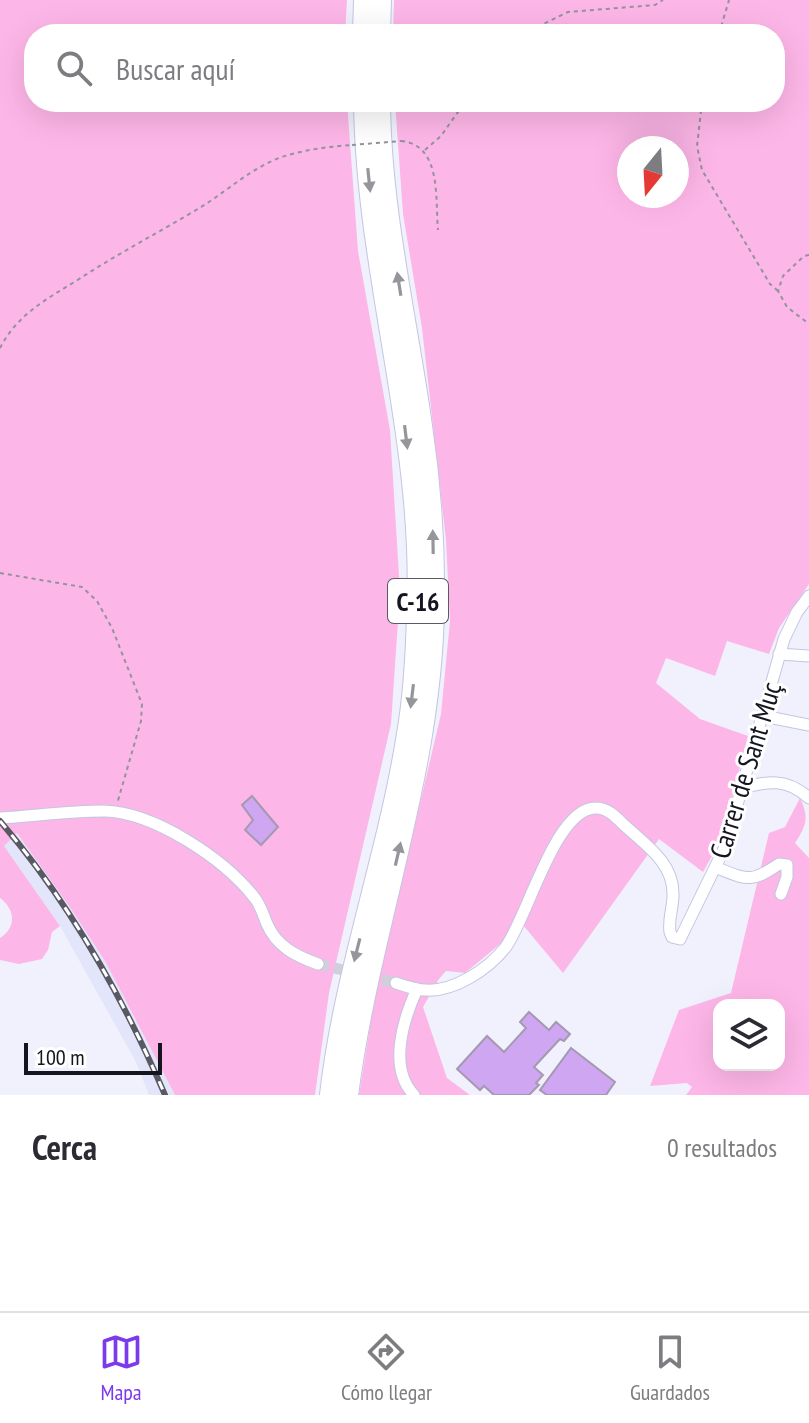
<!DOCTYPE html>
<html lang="es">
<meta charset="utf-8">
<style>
body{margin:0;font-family:"PT Sans Narrow",sans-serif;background:#f7f7f7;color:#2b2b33}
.controls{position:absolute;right:24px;bottom:24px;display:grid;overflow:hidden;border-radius:16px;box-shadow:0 8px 32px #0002}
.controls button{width:72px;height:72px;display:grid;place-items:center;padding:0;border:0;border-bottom:2px solid #e1e1e2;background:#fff;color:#2b2b33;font:40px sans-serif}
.compass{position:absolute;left:617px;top:136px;width:72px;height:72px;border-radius:50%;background:#fff;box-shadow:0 8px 32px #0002;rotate:198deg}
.scale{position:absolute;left:24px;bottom:20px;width:138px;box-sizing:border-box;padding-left:8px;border:4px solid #14151e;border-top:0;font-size:22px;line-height:28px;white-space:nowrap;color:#14151e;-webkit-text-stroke:6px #fff;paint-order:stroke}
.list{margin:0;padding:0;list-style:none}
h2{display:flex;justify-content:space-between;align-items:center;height:104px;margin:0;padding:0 32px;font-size:34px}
h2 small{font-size:26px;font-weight:400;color:#7c7c81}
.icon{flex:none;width:44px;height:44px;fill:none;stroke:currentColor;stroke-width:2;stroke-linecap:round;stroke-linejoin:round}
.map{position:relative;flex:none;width:809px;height:1095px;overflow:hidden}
.search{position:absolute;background:#fff;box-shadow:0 8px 32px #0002;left:24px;right:24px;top:24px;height:88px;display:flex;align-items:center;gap:20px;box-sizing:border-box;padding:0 28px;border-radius:32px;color:#7c7c81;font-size:30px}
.sheet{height:216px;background:#fff}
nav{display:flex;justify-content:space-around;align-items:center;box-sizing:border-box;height:112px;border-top:2px solid #e1e1e2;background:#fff;font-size:22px;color:#7c7c81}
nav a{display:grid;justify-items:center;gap:4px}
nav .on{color:#7c3aed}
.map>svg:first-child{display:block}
</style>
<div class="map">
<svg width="809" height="1095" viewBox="0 0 809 1095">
<rect width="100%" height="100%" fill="#f0f1fc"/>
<!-- built -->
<polygon fill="#e3e6fa" points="17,833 71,909 105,961 175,1095 149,1095 136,1062 60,926 3,845"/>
<!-- green -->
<g fill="#fdb6e8" fill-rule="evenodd">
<path d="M 0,0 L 347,0 L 345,34 L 34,34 L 34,102 L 347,102 L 358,251 L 390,430 L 400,592 L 391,724 L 329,993 L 315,1095 L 175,1095 L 105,961 L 71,909 L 17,833 L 4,846 L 60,926 L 52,932 L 48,950 L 42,959 L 19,964 L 0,960 L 0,938 C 17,927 15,909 0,898 Z"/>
<path d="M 394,0 L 809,0 L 809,584 L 779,628 L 769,654 L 727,641 L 715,676 L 666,658 L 656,683 L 700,719 L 748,736 L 721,840 L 703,872 L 659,839 L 563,973 L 523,925 L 465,973 L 446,971 L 439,979 L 423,1007 L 447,1078 L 470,1095 L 359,1095 L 375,995 L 441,714 L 450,621 L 446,540 L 422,328 L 403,214 L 395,102 L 775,102 L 775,34 L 393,34 ZM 629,148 L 677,148 L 677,196 L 629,196 Z"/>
<path d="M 800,798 C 809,817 807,825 795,843 L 809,858 L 809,1095 L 686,1095 L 692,1087 L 687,1083 L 650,1086 L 679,1010 L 731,993 L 769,833 L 785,827 ZM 719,1005 L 779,1005 L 779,1065 L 719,1065 Z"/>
</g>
<!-- building -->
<g fill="#cea6f2" stroke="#a499b0" stroke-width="2">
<polygon points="252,796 278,827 261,845 245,830 253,820 242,805"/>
<polygon points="529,1012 549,1030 556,1022 570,1034 564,1041 560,1039 534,1067 543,1075 536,1083 539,1085 529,1095 494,1095 484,1086 480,1090 457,1069 487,1036 504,1052 526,1028 520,1022"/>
<polygon points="571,1048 615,1082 606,1095 547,1095 540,1090"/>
</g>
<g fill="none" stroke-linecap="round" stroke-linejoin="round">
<!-- street-tunnel -->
<polyline stroke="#cfd0db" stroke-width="11" stroke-dasharray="11 5.5" stroke-linecap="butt" points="318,964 396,983"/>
<defs>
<g id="street">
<polyline points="779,654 809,656"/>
<polyline points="763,716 809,725"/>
<path d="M 741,788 C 768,781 787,778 809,798"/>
<path d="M 0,818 C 34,816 69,811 104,811 C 154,812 224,859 254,897 C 261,905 263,915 267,924 C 277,947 296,956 318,964"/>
<path d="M 717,868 C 748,880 751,883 779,864 L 787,865 L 787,877 L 781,894"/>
<path d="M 396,983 C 405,986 415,990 426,990 C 454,992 488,969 505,948 C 527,920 555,807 596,808 C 607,808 615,816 622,823 C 644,844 674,862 673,895 C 673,908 668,919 670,932 L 672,937 L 680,939 L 725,847 L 784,639 L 797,612 L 809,596"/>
<path d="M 414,1095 C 388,1068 403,1020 417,989"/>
</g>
<g id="highway">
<polyline points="363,34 364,0"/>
<polyline points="380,34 381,0"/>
<path d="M 330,1095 C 344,972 388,855 407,734 C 414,694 416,653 417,613 C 425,441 366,274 364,102"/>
<path d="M 348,1095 C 369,931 432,774 434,607 C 435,546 431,486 422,426 C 407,319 381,211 380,102"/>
</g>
</defs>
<!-- street casing -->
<use href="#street" stroke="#c2c6e0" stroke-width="13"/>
<!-- highway casing -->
<use href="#highway" stroke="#c2c6e0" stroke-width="22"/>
<!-- path -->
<g stroke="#92939d" stroke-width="2" stroke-dasharray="4 4" stroke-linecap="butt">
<polyline points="523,34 568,12 655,5 663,0"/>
<polyline points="719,34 729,0"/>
<polyline points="702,102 697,146 702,170 770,284 778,291"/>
<path d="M 401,141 C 442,145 435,198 438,230"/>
<polyline points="425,150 441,136 465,102"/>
<polyline points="809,255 804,256 783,276 778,291 787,307 809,324"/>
<path d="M 0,348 C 17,315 45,300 76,281 C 114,256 152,236 191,213 C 222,196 246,171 279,158 C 302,150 326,147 351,145"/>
<polyline points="0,573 82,587 97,601 112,628 142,704 141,721 117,804"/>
</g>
<!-- street -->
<use href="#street" stroke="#fff" stroke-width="11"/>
<!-- highway -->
<use href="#highway" stroke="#fff" stroke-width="20"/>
<defs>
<path id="rail" d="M 0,821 C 69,902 123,997 165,1095"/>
</defs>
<!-- rail casing -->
<use href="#rail" stroke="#585963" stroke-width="6"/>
<!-- rail -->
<use href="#rail" stroke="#fff" stroke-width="3" stroke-dasharray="9" stroke-linecap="butt"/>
<!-- path-bridge -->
<polyline stroke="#92939d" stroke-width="2" stroke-dasharray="4 4" stroke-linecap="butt" points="352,145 401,141"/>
</g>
<!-- one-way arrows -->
<defs><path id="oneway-solid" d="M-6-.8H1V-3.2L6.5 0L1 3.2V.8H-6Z" transform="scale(2)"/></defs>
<g fill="#95969a">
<use href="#oneway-solid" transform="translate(369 180) rotate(84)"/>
<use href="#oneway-solid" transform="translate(399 284) rotate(-99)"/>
<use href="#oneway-solid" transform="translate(406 437) rotate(83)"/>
<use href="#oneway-solid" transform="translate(433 542) rotate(-91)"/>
<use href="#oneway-solid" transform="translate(412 696) rotate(97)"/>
<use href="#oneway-solid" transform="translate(398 854) rotate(-77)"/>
<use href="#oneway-solid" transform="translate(357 950) rotate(104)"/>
</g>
<g text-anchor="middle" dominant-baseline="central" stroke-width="6" stroke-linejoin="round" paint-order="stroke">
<!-- shield labels -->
<rect fill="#fff" stroke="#5a5b62" stroke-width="2" x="388" y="579" width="60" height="44" rx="6"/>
<g font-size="26" font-weight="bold" fill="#14151e">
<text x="418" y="601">C-16</text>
</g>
<!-- street labels -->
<g font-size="28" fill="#14151e" stroke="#fff">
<text transform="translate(745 770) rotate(-73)">Carrer de Sant Muç</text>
</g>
</g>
</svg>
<div class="controls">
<button><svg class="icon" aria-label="layers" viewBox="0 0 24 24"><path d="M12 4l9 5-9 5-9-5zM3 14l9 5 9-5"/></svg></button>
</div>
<svg class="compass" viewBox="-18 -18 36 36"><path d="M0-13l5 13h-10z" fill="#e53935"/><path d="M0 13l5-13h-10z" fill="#7c7c81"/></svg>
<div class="scale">100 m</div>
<div class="search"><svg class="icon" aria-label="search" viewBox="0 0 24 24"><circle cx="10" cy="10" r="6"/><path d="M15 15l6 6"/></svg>Buscar aquí</div>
</div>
<section class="sheet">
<h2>Cerca<small>0 resultados</small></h2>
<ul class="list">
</ul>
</section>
<nav>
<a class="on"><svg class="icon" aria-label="map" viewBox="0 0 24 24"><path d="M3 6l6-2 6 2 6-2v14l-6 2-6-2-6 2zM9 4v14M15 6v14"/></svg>Mapa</a>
<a><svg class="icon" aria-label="directions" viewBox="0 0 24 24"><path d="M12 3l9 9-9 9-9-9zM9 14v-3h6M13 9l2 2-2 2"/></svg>Cómo llegar</a>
<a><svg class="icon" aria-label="saved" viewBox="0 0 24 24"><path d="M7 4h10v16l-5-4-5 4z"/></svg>Guardados</a>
</nav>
